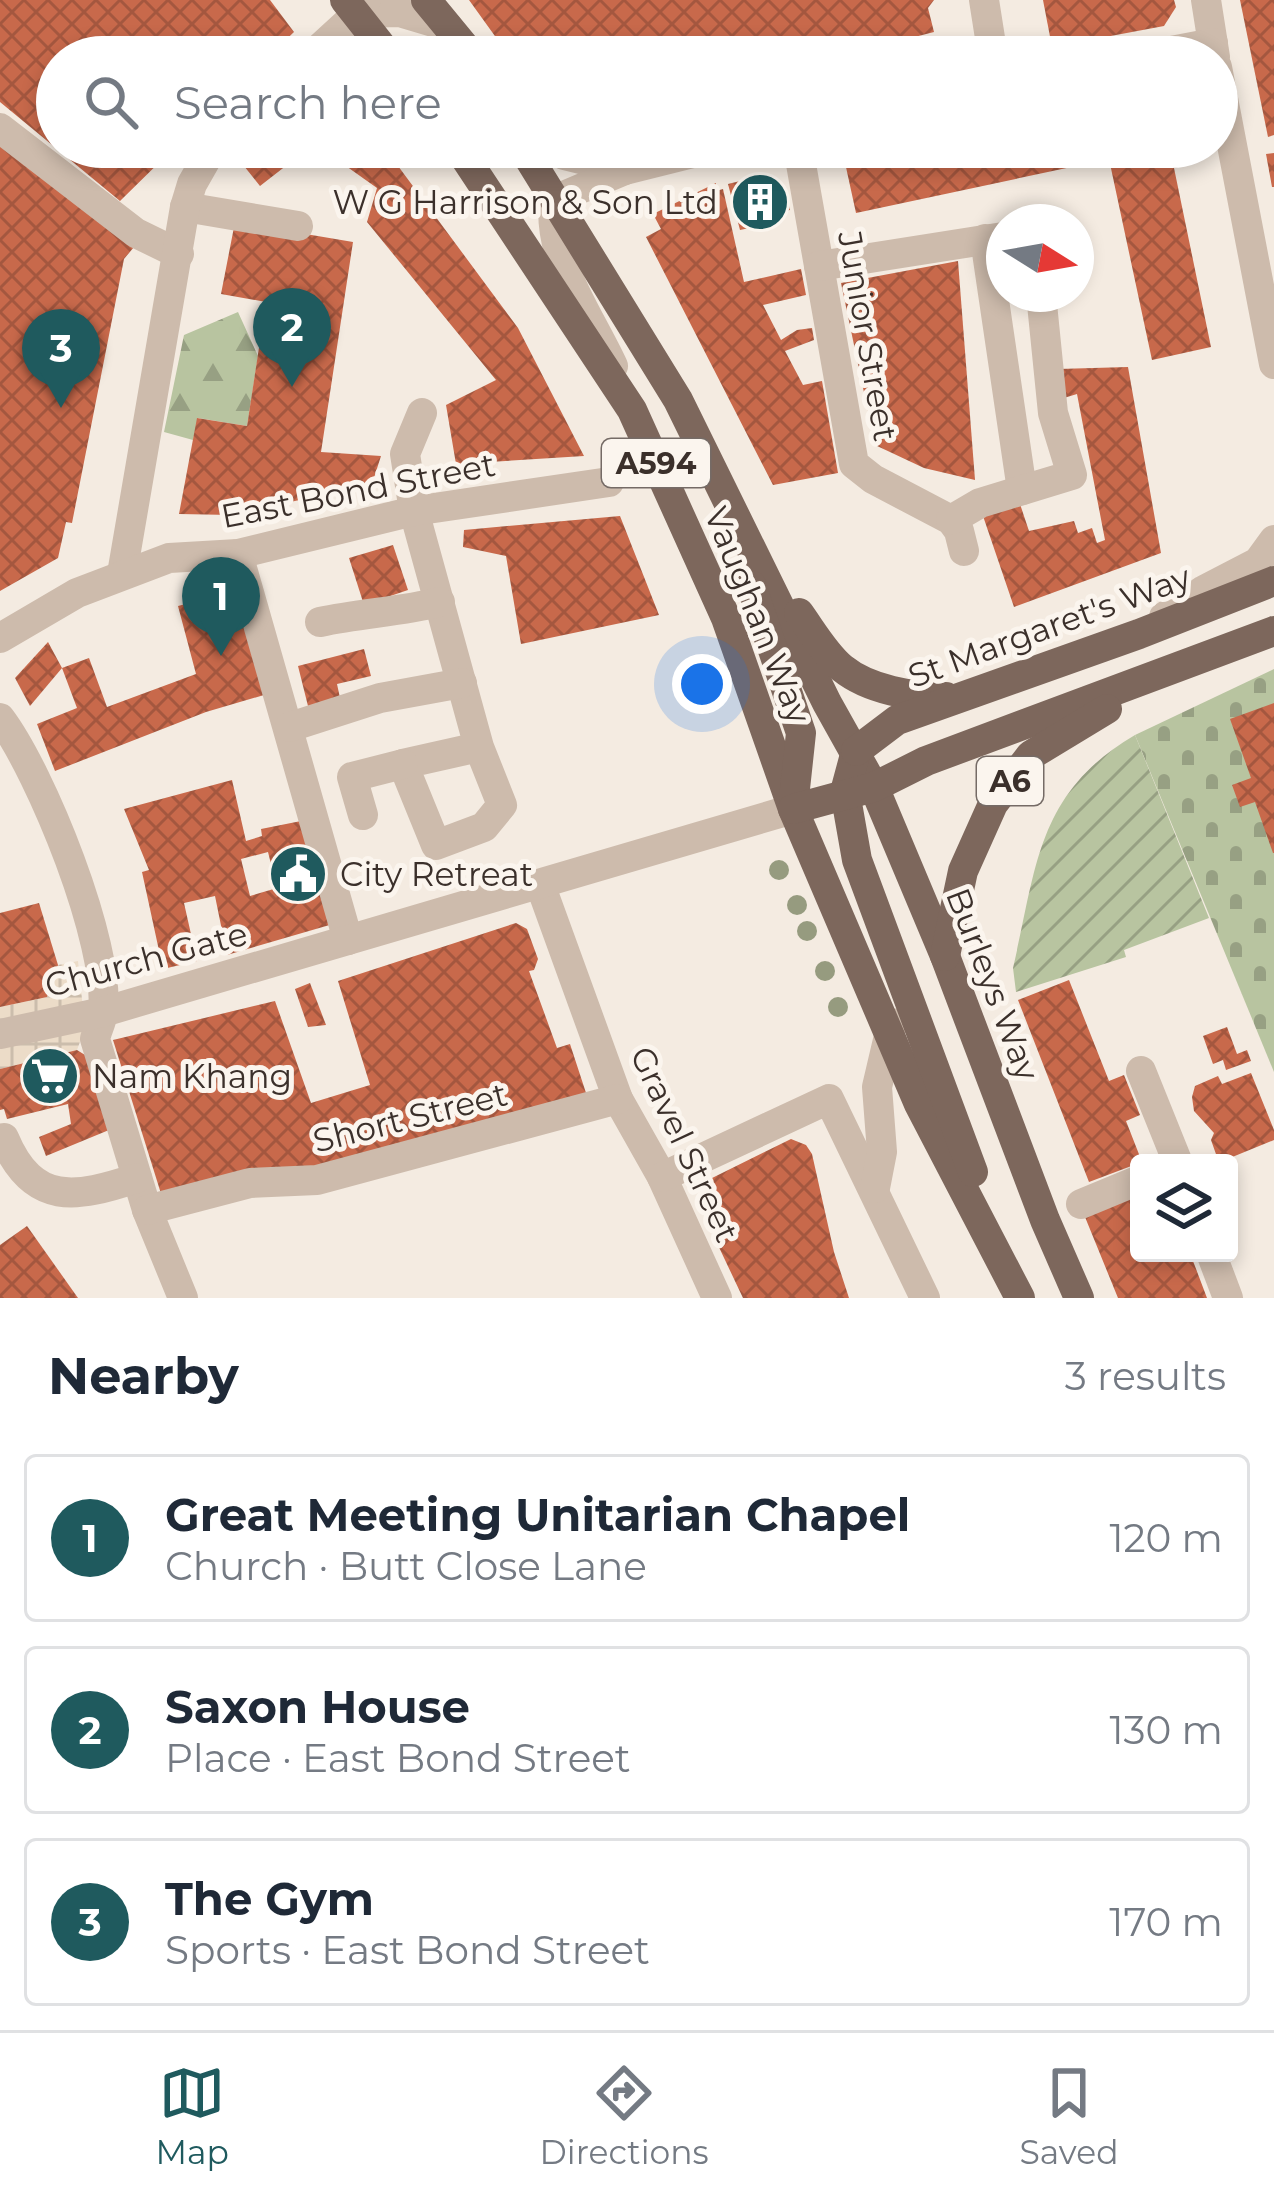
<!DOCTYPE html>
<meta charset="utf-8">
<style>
body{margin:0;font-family:Montserrat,sans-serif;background:#f6f6f7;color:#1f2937}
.controls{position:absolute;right:36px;bottom:36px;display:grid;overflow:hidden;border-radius:12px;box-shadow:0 6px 18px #0003}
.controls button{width:108px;height:108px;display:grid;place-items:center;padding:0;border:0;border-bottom:3px solid #e0e1e3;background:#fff;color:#1f2937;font:60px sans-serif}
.compass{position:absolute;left:986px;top:204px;width:108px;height:108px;border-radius:50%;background:#fff;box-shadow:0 6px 18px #0003;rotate:101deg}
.you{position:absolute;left:702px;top:684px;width:42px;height:42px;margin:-30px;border:9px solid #fff;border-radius:50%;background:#1a73e8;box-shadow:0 0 0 18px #1a73e833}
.badge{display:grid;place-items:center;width:78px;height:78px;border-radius:50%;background:#1f5a5e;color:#fff;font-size:39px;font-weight:700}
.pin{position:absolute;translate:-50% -99px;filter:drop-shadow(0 3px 6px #0008)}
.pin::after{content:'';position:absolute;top:63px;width:42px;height:36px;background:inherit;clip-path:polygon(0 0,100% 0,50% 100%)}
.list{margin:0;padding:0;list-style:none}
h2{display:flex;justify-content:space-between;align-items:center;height:156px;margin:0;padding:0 48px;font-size:51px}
h2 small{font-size:39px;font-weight:400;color:#747a83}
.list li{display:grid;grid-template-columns:78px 1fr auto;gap:36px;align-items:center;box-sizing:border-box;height:168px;margin:0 24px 24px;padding:0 24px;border:3px solid #e0e1e3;border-radius:12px}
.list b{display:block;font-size:45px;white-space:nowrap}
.list p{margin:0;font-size:39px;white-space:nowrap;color:#747a83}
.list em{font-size:39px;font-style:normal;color:#747a83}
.icon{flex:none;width:66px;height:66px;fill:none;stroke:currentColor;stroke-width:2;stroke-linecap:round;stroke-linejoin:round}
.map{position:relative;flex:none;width:1274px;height:1298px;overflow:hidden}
.search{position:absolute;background:#fff;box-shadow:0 6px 18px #0003;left:36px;right:36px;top:36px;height:132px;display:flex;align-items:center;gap:30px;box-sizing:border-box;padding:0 42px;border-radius:66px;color:#747a83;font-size:45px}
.sheet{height:732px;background:#fff}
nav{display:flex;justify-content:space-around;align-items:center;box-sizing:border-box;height:168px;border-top:3px solid #e0e1e3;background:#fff;font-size:33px;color:#747a83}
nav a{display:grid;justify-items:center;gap:6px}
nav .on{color:#1f5a5e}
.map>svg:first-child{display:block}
</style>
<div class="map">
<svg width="1274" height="1298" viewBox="0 0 1274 1298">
<defs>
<pattern id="forest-firs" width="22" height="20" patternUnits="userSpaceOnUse" patternTransform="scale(3)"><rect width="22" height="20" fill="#b8c4a0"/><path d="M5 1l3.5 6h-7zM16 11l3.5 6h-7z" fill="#97a083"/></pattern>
<pattern id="cemetery-stones" width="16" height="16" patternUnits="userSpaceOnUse" patternTransform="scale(3)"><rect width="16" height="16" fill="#b8c4a0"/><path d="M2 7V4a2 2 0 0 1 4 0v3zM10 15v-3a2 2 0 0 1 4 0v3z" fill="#97a083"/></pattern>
<pattern id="garden-furrows" width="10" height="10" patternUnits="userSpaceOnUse" patternTransform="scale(3)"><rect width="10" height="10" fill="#b8c4a0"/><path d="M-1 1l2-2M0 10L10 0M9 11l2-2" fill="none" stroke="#97a083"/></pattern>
<pattern id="plaza-grid" width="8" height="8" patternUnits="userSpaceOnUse" patternTransform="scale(3)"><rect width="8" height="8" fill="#ecdcc8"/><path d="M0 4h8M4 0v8" fill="none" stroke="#cbbdac"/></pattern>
<pattern id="building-cross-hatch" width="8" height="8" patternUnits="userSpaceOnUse" patternTransform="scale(3)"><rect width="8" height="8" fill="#c8694b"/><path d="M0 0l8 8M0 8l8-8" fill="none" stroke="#a4573f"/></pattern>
</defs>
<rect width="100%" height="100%" fill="#f4ebe1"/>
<!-- forest -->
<polygon fill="url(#forest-firs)" points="238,312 258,356 247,426 198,418 193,440 164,432 184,335"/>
<!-- cemetery -->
<polygon fill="url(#cemetery-stones)" points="1274,669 1274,1072 1135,735"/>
<!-- garden -->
<path fill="url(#garden-furrows)" d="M 1135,735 L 1209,918 L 1124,950 L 1126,957 L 1016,992 L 1013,968 C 1037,867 1036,793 1135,735 Z"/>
<!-- plaza -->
<polygon fill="url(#plaza-grid)" points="78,961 85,1028 77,1050 0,1069 0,1007 47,997 58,965"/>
<!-- building -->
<g fill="url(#building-cross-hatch)" fill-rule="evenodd">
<polygon points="0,0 270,0 294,32 268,57 57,57 57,147 175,147 120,201 0,102"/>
<polygon points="469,0 934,0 928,8 934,32 837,57 510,57"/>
<polygon points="1043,0 1174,0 1176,7 1164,26 1052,47"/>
<polygon points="1240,0 1274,0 1274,135 1268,137"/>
<polygon points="0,142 134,247 124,259 72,523 66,522 58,558 0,591"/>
<polygon points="257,147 384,147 518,328 584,456 456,464 446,405 496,380 367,222 377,188 329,154 305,151 260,186 240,161"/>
<polygon points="897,147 1191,147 1194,163 1174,168 1211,347 1152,360 1109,159 856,213 844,158"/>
<polygon points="1274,153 1274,187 1272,187 1266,154"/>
<polygon points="760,176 786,194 790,210 757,218 759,226 740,230 728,184"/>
<polygon points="716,183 716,191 723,189 744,282 801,269 806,295 763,305 781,340 797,330 812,328 814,340 785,351 803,385 822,381 838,473 773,485 646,237 661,229 653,214"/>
<polygon points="235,222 353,242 321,452 381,456 372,484 231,515 179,514 197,418 247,426 266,302 221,294"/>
<polygon points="958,261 975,480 924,468 875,445 841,283"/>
<polygon points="1128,367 1161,553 1014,607 983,516 1020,504 1029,531 1074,521 1078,533 1092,528 1097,543 1105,540 1077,394 1054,401 1058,369"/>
<polygon points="620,516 659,615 521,644 506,556 463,547 464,530"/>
<polygon points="393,545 408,590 364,605 349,558"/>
<polygon points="235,591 264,695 206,712 55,771 37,724 77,708 62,668 89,658 107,707 196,674 178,606"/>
<polygon points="48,642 62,668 30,706 15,678"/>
<polygon points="364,649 371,676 337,684 340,698 308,706 298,666"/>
<polygon points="1274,703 1274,853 1273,853 1255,802 1240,807 1232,785 1251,778 1230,719"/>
<path d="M 232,780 L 246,841 L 262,836 L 261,829 L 311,819 L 333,924 L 227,955 L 215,896 L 184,903 L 197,961 L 163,969 L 142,872 L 149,870 L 124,809 ZM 268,852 L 277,888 L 250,896 L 241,859 Z"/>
<polygon points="39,903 58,965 47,997 0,1007 0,913"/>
<polygon points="516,923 527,929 538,959 534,970 529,971 557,1048 570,1044 587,1096 305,1176 163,1200 113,1040 275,1001 311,1103 370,1085 338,981"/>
<polygon points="1069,980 1109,1081 1124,1075 1140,1115 1126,1121 1142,1162 1089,1182 1018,1000"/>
<polygon points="310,983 326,1025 308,1027 295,989"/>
<polygon points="1227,1027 1237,1054 1247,1050 1251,1061 1226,1070 1223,1060 1213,1064 1203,1036"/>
<polygon points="77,1050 85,1055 109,1130 46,1156 39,1137 71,1124 68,1104 7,1119 4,1109 0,1110 0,1069"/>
<polygon points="1251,1073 1274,1130 1274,1140 1225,1160 1217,1157 1211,1140 1214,1133 1194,1111 1192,1097 1195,1086 1218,1076 1222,1084"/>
<polygon points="791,1139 806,1145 812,1154 834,1252 849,1298 743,1298 699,1205 699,1190 704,1182"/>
<polygon points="1139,1193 1139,1253 1190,1253 1207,1298 1118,1298 1085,1217"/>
<polygon points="27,1226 78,1298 0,1298 0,1245"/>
</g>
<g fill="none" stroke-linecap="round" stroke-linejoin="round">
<!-- minor -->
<g stroke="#cdbbac" stroke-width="30">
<polyline points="984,0 993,57"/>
<polyline points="1206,0 1215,57"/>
<polyline points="358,13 400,12 447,26"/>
<polyline points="849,54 850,57"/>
<polyline points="310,57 358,13 366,0"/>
<polyline points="1140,57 1213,43"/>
<polyline points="1217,67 1274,364"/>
<polyline points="0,128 136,233 179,254"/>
<polyline points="558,147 564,155 625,170"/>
<polyline points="798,147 854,464 873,479 951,520 959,531 964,551"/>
<polyline points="185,207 298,226"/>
<polyline points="985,239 1022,490"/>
<polyline points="819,266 1003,237"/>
<path d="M 613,366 C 589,314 547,259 554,200 L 625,170 L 717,147"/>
<polyline points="422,413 405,454 414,511 479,747 403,764 436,845 484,827 502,805 479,747"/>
<polyline points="951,520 980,503 1072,475 1053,413 1041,294"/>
<polyline points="238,554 348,940"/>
<polyline points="122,574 185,207 192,184 213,147"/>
<polyline points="1164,617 1204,590 1258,562 1274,540"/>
<path d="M 320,622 C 360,613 399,612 440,602"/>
<polyline points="0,638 77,593 169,558 238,554 414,511 609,482"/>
<path d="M 0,718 C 41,772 111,945 103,1012 C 102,1021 97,1030 95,1039 L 147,1210 L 183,1298"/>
<polyline points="290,727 380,698 462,683"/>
<polyline points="363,815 352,777 403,764"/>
<polyline points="540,884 618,1099 662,1177 717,1298"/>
<polyline points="0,1034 103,1012 793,809"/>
<polyline points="1141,1071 1178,1163"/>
<path d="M 4,1138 C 33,1207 76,1198 137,1178"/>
<polyline points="662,1177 829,1099 925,1298"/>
<polyline points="875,1188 882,1152 877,1087 892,1023"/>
<polyline points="1081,1204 1139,1180"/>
<polyline points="147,1210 250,1183 317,1180 618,1099"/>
<polyline points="1211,1253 1228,1298"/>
</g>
<!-- major -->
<g stroke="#7d675c" stroke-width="30">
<polyline points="345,0 390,57"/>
<polyline points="426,0 473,57"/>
<polyline points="458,147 632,410 726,618 793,809 919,1104 1020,1298"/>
<polyline points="522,147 678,400 827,703 874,787 945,956 1045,1220 1079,1298"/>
<polyline points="751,585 801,733 794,798"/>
<path d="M 799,613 C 812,631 825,654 842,668 C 869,690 913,697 946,697"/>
<polyline points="856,751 845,792 857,860 973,1172"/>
<polyline points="856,751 897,720 1139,634 1274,581"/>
<polyline points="793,809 874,787 926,761 1274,631"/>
<polyline points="945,956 963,871 993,804 1031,755 1107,709"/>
</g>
</g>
<!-- trees -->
<g fill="#969b7f">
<circle cx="779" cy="870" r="10"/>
<circle cx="797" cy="905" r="10"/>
<circle cx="807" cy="931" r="10"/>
<circle cx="825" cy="971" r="10"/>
<circle cx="838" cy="1007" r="10"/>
</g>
<!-- icons -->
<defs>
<symbol id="building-disc" viewBox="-11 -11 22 22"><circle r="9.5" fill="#1f5a5e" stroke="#fbf5ee"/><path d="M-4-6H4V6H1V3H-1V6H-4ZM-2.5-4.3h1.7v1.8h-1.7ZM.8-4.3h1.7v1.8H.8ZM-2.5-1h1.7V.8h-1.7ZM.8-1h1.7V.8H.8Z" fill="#fff"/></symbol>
<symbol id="civic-disc" viewBox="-11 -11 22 22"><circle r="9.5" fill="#1f5a5e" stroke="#fbf5ee"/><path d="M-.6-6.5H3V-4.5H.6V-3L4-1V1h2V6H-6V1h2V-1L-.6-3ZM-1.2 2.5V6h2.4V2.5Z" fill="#fff"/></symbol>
<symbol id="supermarket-disc" viewBox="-11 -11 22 22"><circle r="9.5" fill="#1f5a5e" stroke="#fbf5ee"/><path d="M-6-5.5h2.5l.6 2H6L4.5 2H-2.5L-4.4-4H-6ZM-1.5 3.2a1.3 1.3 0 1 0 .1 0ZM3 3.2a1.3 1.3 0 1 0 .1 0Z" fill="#fff"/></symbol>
</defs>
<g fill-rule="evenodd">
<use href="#building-disc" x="727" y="169" width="66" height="66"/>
<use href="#civic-disc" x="265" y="841" width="66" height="66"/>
<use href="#supermarket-disc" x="17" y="1043" width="66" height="66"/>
</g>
<g text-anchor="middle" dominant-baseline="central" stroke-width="10" stroke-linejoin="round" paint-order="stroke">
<!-- shield labels -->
<g fill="#fbf5ee" stroke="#756b66" stroke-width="3">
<rect x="602" y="439" width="108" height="48" rx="9"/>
<rect x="977" y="757" width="66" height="48" rx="9"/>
</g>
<g font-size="30" font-weight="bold" fill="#3b302b">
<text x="656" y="463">A594</text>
<text x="1010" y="781">A6</text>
</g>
<!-- poi labels -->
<g font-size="33" fill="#3b302b" stroke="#fbf5ee" text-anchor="start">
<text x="718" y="202" text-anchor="end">W G Harrison &amp; Son Ltd</text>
<text x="340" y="874">City Retreat</text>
<text x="92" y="1076">Nam Khang</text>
</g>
<!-- street labels -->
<g font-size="33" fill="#3b302b" stroke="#fbf5ee">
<text transform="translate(868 336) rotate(80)">Junior Street</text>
<text transform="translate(358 490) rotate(-11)">East Bond Street</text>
<text transform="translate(758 615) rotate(68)">Vaughan Way</text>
<text transform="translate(1049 626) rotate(-20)">St Margaret's Way</text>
<text transform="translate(146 959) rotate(-15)">Church Gate</text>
<text transform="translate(993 984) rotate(69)">Burleys Way</text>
<text transform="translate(410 1117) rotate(-14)">Short Street</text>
<text transform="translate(685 1144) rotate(65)">Gravel Street</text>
</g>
</g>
</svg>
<div class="controls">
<button><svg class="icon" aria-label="layers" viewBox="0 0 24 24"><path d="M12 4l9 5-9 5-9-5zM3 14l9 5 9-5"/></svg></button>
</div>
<svg class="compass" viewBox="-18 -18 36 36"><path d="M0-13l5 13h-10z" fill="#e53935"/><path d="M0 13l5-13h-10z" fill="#747a83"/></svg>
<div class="you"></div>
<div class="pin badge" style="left:221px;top:656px">1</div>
<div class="pin badge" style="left:292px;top:387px">2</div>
<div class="pin badge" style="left:61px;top:408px">3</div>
<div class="search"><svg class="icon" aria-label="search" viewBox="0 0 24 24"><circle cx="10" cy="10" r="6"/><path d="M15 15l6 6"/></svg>Search here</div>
</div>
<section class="sheet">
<h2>Nearby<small>3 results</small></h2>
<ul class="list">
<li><span class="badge">1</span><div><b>Great Meeting Unitarian Chapel</b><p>Church · Butt Close Lane</p></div><em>120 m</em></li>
<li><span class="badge">2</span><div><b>Saxon House</b><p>Place · East Bond Street</p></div><em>130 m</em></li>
<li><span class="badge">3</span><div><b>The Gym</b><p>Sports · East Bond Street</p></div><em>170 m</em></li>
</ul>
</section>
<nav>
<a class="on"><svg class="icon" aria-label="map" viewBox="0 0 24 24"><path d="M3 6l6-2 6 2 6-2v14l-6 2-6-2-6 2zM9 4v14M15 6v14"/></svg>Map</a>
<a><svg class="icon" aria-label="directions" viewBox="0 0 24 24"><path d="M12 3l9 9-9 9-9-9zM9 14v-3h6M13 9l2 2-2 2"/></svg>Directions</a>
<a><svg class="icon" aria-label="saved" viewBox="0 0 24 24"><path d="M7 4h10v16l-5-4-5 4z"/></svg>Saved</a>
</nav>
